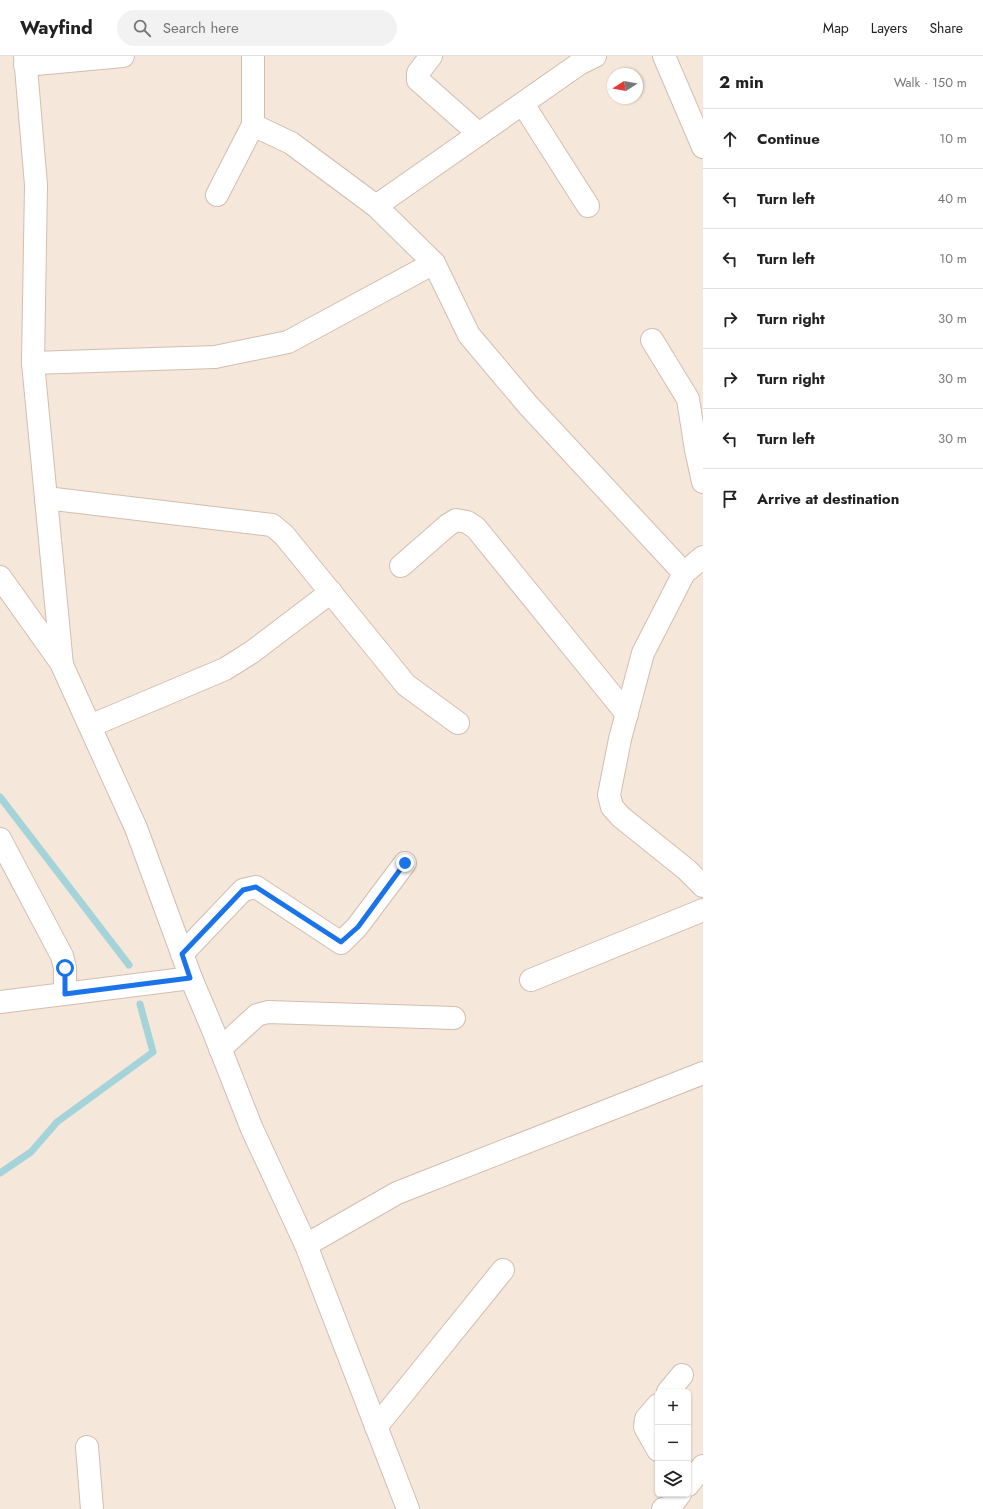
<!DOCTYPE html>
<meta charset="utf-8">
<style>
body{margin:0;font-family:Jost,sans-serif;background:#f2f2f2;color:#222}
.controls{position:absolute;right:12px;bottom:12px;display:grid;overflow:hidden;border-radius:6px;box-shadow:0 1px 3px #0004}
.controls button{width:36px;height:36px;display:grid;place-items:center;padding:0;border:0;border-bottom:1px solid #e0e0e0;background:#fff;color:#222;font:20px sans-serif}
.compass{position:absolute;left:607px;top:12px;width:36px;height:36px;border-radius:50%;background:#fff;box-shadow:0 1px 3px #0004;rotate:259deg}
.stop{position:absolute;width:12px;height:12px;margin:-9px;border:3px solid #1a73e8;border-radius:50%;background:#fff}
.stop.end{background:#1a73e8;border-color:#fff;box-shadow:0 1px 4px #0008}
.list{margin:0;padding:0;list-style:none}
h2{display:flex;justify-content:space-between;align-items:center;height:52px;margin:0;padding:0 16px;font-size:17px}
h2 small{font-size:13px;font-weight:400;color:#767676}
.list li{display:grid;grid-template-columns:26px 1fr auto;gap:12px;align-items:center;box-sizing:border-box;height:60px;padding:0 16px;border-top:1px solid #e0e0e0}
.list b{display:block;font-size:15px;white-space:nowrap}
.list em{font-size:13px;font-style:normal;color:#767676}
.icon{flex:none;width:22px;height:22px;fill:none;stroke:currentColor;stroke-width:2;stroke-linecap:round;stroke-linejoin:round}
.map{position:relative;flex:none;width:703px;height:1453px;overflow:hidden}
header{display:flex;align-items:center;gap:24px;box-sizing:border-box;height:56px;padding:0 20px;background:#fff;border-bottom:1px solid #e0e0e0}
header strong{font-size:19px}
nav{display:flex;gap:22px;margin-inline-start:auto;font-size:14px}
.search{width:280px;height:36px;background:#f2f2f2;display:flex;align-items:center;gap:10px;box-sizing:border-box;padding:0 14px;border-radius:22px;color:#767676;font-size:15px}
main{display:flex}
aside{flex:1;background:#fff}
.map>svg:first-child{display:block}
</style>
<header>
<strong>Wayfind</strong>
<div class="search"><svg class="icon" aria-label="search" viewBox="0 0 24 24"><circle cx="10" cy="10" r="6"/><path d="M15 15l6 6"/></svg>Search here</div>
<nav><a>Map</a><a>Layers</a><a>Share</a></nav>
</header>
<main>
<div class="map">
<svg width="703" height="1453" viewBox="0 0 703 1453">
<rect width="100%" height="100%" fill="#fdf6ec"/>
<!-- residential -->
<path fill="#f5e8da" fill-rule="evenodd" d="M 0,0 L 703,0 L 703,1453 L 0,1453 ZM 613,18 L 637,18 L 637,42 L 613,42 ZM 658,1336 L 688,1336 L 688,1438 L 658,1438 Z"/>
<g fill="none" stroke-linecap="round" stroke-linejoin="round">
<!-- stream -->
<g stroke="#a5d3da" stroke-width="7">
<polyline points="0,741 129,909"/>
<polyline points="0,1117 31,1096 57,1066 153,996 140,948"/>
</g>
<defs>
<g id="minor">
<polyline points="25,0 36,129 33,307 62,609 136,772 191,922 213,974 252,1073 306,1189 408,1453"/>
<polyline points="253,0 253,69 291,87 376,150 434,207 469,279 528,349 684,517 643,597 620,683 609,739 612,751 621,761 687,814 703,830"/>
<polyline points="431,0 418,17 418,24 479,78"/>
<polyline points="664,0 703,91"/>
<polyline points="25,9 123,0"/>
<polyline points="523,48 588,150"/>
<polyline points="217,139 253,69"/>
<polyline points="376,150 579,8 595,0"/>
<polyline points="652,284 688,343 696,394 703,426"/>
<polyline points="33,307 215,301 288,286 434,207"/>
<polyline points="46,442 272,469 284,479 406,629 458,667"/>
<polyline points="401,510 448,469 456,464 467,466 476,472 627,658"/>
<polyline points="684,517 703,501"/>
<polyline points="0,521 62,608"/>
<polyline points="90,670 225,613 252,596 331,536"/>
<polyline points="0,783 62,900 65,912 65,937"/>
<polyline points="182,898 243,834 256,831 341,887 357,871 405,807"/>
<polyline points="531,924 703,854"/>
<polyline points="0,946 191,922"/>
<polyline points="220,993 257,959 268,956 454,962"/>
<polyline points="306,1189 397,1137 703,1017"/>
<polyline points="668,1336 682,1319"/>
<polyline points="658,1349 646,1363 645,1371 658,1394"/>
<polyline points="376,1371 503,1214"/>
<polyline points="87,1391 92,1453"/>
<polyline points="688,1429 703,1410"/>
<polyline points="663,1453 671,1450 680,1438"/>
</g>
</defs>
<!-- minor casing -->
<use href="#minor" stroke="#d1beb0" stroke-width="24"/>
<!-- minor -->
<use href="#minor" stroke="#fff" stroke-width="22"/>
</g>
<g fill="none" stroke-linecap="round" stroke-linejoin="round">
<!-- route -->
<polyline stroke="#1a73e8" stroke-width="5" points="65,912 65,938 190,922 182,898 243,834 256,831 341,886 358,871 405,807"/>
</g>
</svg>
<div class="controls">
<button>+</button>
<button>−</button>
<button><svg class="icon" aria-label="layers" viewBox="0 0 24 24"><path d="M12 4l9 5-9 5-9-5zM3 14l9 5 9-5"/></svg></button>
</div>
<svg class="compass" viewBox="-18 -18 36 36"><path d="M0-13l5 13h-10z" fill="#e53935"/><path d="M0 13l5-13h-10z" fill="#767676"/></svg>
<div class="stop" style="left:65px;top:912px"></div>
<div class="stop end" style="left:405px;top:807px"></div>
</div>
<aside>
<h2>2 min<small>Walk · 150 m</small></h2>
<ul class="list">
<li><svg class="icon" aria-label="ahead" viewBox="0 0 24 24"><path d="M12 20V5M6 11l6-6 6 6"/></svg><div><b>Continue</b></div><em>10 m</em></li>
<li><svg class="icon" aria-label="left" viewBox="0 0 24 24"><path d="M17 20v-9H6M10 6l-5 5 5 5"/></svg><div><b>Turn left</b></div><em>40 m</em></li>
<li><svg class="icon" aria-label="left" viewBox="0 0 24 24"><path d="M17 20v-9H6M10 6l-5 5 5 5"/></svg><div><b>Turn left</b></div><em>10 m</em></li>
<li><svg class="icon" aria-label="right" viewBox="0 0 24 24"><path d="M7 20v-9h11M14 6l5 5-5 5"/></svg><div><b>Turn right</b></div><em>30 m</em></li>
<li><svg class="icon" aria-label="right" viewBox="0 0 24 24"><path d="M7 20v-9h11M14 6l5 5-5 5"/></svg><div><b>Turn right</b></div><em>30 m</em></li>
<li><svg class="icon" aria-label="left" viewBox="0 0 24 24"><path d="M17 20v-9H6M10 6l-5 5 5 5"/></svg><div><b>Turn left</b></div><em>30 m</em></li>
<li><svg class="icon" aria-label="arrive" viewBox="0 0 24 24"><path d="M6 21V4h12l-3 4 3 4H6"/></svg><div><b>Arrive at destination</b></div></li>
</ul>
</aside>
</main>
